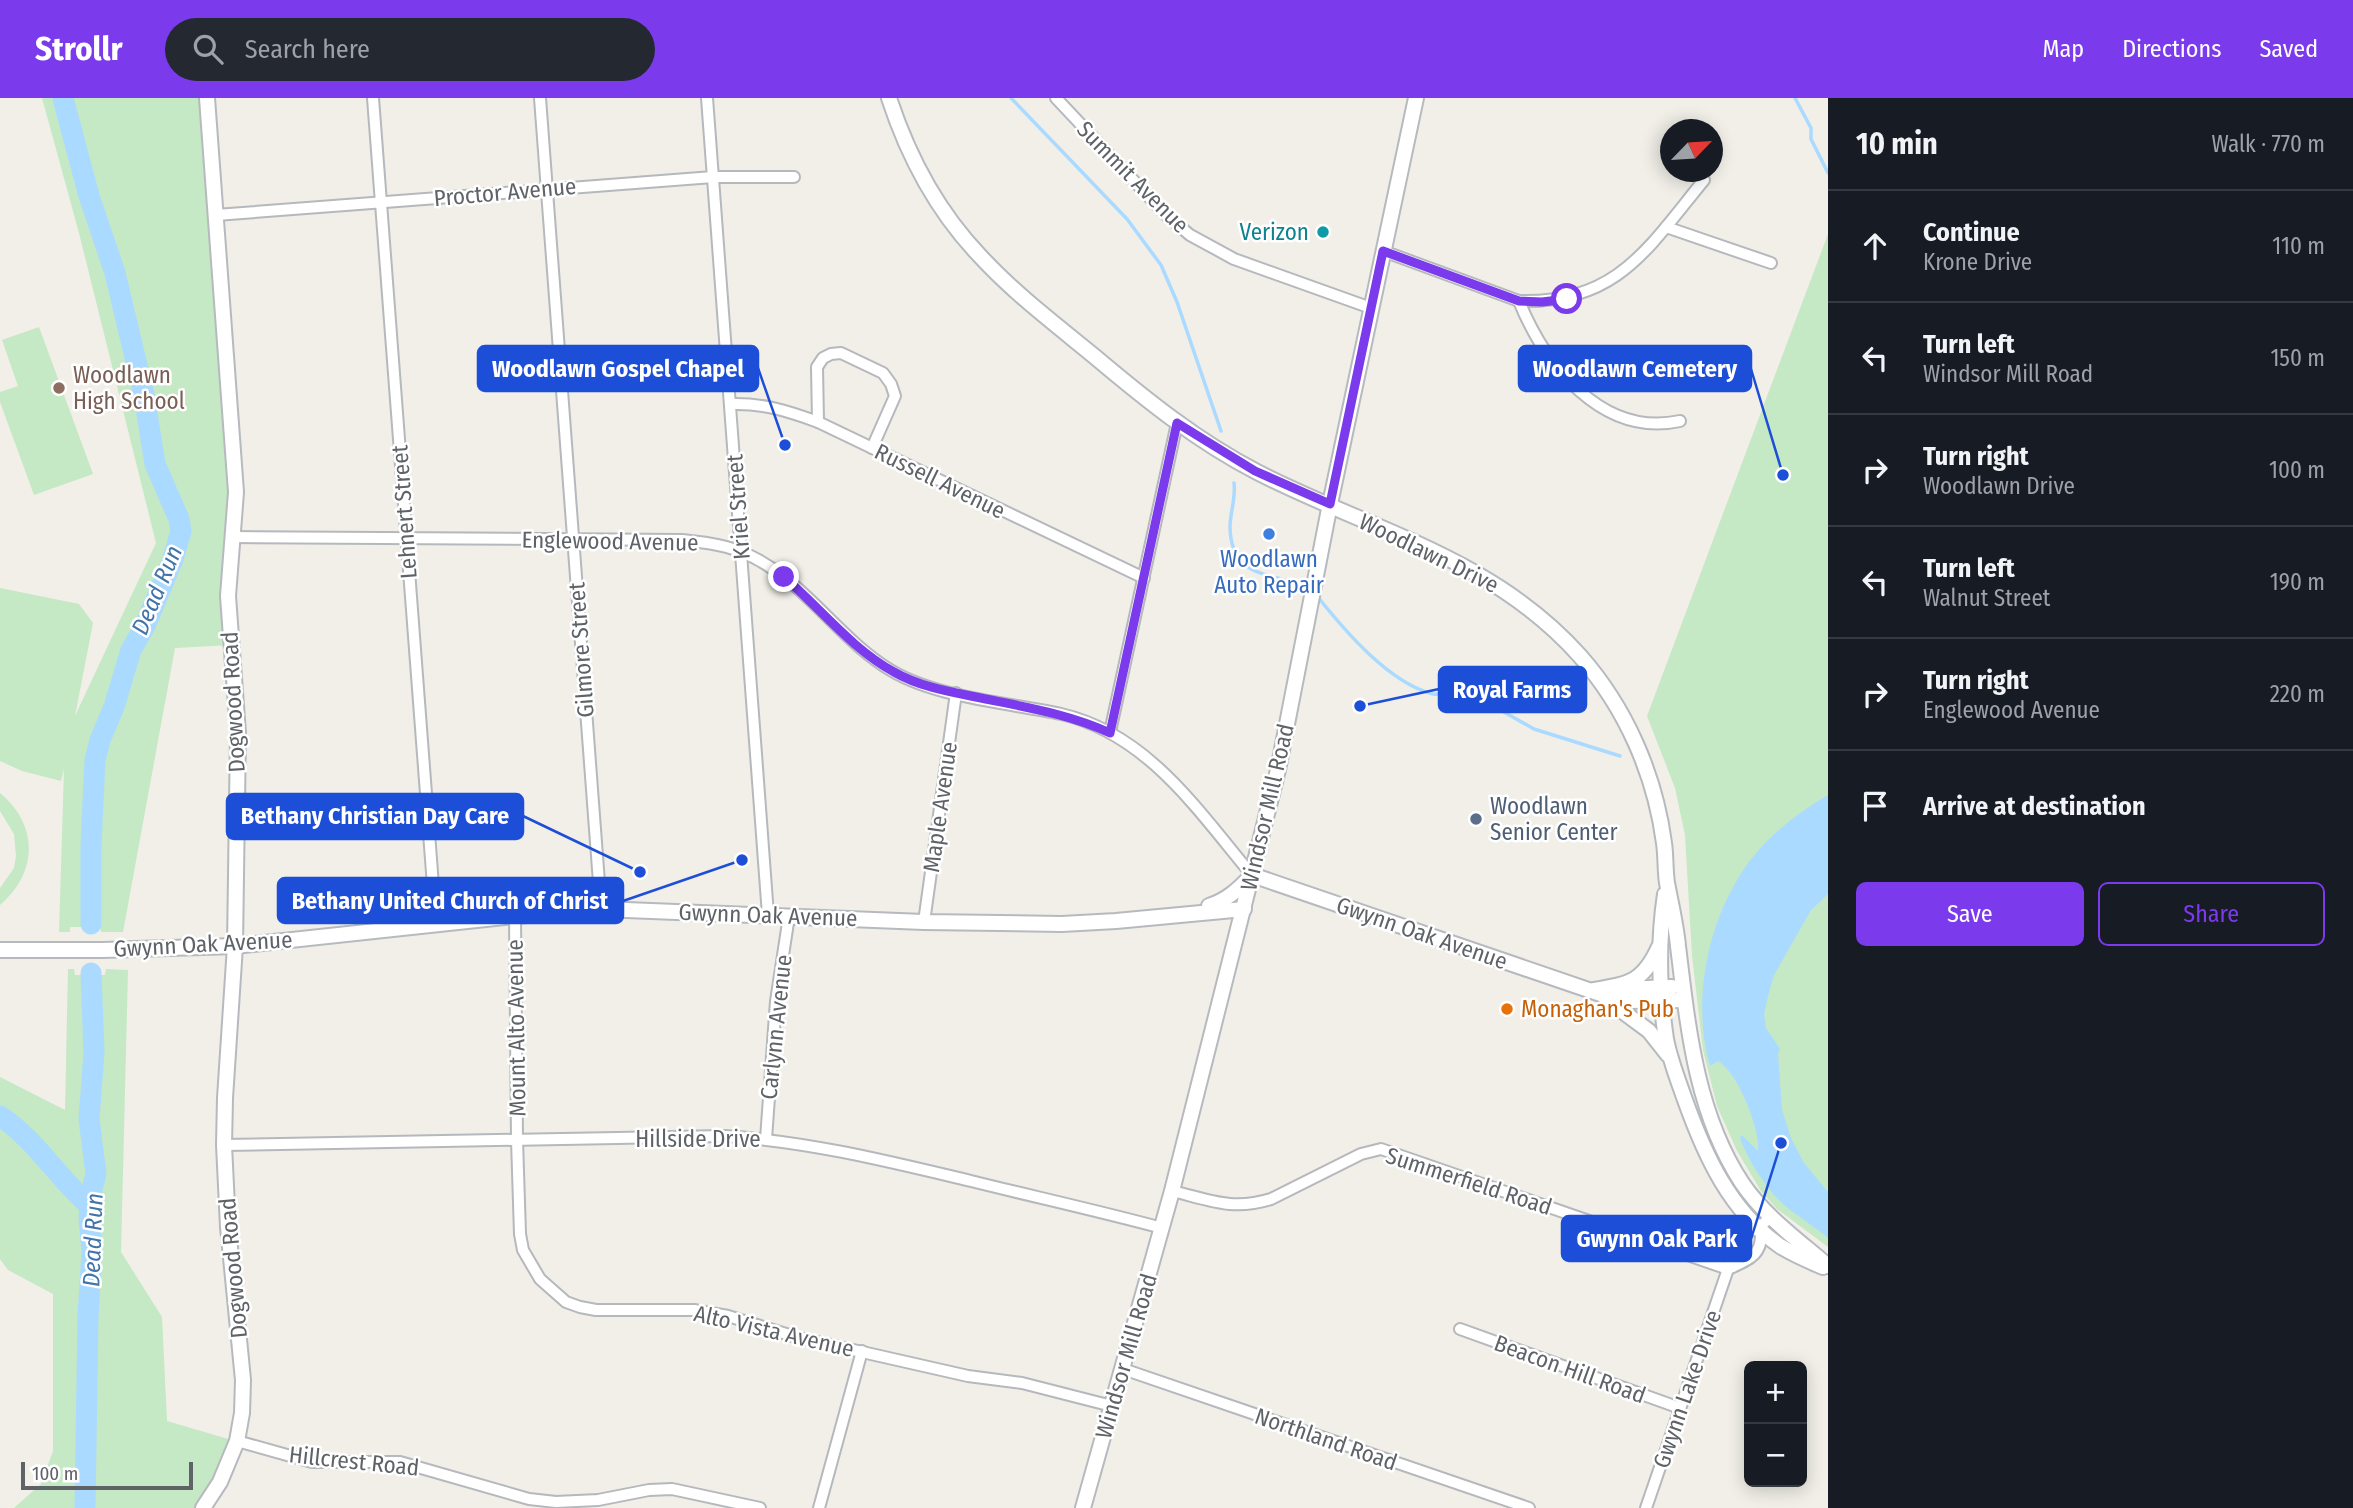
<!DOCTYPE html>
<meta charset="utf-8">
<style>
body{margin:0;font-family:"Fira Sans Condensed",sans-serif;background:#242831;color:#f1f3f6}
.controls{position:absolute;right:21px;bottom:21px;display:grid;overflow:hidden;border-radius:10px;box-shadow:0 4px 18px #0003}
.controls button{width:63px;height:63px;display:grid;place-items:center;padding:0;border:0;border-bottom:2px solid #363941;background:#171b24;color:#f1f3f6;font:35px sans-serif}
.compass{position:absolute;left:1660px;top:21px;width:63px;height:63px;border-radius:50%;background:#171b24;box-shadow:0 4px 18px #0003;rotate:65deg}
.scale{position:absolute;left:21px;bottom:18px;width:172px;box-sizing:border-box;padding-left:7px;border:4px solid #5f6368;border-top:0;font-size:19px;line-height:24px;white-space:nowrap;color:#5f6368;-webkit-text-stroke:5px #fff;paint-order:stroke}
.stop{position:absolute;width:21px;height:21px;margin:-16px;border:5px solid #7c3aed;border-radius:50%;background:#fff}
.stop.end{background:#7c3aed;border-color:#fff;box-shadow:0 2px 7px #0008}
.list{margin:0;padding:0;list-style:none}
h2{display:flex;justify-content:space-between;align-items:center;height:91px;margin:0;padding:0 28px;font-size:30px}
h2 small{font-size:23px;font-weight:400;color:#9ea1a6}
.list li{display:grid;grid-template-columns:46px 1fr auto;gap:21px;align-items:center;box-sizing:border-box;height:112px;padding:0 28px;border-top:2px solid #363941}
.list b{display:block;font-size:26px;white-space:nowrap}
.list p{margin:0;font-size:23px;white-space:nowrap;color:#9ea1a6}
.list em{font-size:23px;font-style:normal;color:#9ea1a6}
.actions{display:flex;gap:14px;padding:21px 28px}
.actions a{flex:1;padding:16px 0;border:2px solid #7c3aed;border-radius:10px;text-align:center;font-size:24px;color:#7c3aed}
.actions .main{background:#7c3aed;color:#fff}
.icon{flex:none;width:38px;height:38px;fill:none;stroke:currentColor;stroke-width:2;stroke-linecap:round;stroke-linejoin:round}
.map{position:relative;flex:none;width:1828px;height:1410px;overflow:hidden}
header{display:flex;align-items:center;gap:42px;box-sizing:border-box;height:98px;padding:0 35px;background:#7c3aed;color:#fff}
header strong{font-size:33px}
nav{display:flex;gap:38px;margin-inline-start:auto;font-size:24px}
.search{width:490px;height:63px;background:#242831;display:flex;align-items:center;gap:18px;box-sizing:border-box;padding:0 24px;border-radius:38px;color:#9ea1a6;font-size:26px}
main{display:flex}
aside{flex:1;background:#171b24}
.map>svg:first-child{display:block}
</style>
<header>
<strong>Strollr</strong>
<div class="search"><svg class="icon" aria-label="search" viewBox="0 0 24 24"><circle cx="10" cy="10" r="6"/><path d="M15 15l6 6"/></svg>Search here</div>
<nav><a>Map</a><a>Directions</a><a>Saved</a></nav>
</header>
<main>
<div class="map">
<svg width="1828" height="1410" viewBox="0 0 1828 1410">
<rect width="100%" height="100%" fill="#f1efe8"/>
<!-- green -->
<g fill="#c5e8c5">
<polygon points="42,0 204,0 234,402 231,547 175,550 123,834 101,834 100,829 70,829 70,834 59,834 64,671 61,683 22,673 0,663 0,490 79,506 93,525 75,618 156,445 79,135"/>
<polygon points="1828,136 1828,1149 1777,1111 1761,1093 1737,1053 1717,1008 1703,952 1692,858 1685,737 1675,690 1647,618"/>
<polygon points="39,229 93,376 34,397 0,304 0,294 18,288 2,242"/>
<path d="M 0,695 C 39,727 38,775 0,807 L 0,790 L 14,770 L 16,758 L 14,736 L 0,713 Z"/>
<polygon points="68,871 74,871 75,877 105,877 106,871 128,872 121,1154 162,1219 167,1323 235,1343 204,1410 14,1410 41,1386 53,1353 53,1196 8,1172 0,1161 0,979 65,1012"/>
</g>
<!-- water -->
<path fill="#aadaff" d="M 1828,697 L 1828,796 L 1811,812 L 1774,877 L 1768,898 L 1764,916 L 1766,930 L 1780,951 L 1778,955 L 1782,1012 L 1791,1040 L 1804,1065 L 1828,1094 L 1828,1140 C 1814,1128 1797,1118 1783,1106 C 1766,1090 1748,1062 1740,1040 L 1742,1037 L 1758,1053 C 1761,1032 1737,973 1718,963 L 1710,968 C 1690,898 1710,809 1757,754 C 1777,731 1802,712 1828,697 Z"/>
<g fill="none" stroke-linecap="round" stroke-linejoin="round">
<!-- stream -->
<g stroke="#aadaff" stroke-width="3.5">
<polyline points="1011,0 1127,121 1161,167 1177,204 1221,333"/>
<polyline points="1795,0 1811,30 1811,41 1828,75"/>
<path d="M 1234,385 C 1236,400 1230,415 1230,429 C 1231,483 1274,473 1309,491"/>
<path d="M 1317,498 C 1345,533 1389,585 1433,596 C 1443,598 1453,589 1465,592 L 1534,631 L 1620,658"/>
</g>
<!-- river -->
<g stroke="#aadaff" stroke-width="21">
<polyline points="63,0 89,98 115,175 144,297 155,366 179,421 181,433 173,461 145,528 131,552 114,609 100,642 95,662 91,747 91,826"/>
<path d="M 0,1018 C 35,1041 58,1080 90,1108"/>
<polyline points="85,1410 88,1218 92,1154 89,1119 91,1095 96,1076 89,1021 94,954 91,875"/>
</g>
<defs>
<g id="street">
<polyline points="373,0 436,827"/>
<polyline points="540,0 601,811"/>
<polyline points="707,0 768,817"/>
<polyline points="1056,0 1166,117 1190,137 1234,161 1371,210"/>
<polyline points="216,117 713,79 794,79"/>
<polyline points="1666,129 1771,165"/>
<path d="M 1383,153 L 1519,203 C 1617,206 1648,150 1704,82"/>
<path d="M 1519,203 C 1545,267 1602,340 1680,323"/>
<path d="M 731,306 C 763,305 788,313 818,324 L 1144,480"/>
<polyline points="818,324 817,269 823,260 831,256 841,255 883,275 891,286 895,298 872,350"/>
<path d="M 232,439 L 682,442 C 701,444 720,446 739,453 C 801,476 836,540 892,573 C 938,600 1010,605 1061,616 C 1148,636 1198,713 1252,777"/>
<polyline points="1110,634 1177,325"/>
<polyline points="515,818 517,1042 520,1136 523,1152 540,1181 566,1204 580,1209 596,1212 694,1212 728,1218 796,1239 968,1278 1022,1285 1112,1308"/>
<polyline points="924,824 956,595"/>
<polyline points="766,1041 776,903 789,818"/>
<path d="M 224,1047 L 725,1038 C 811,1044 887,1063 971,1083 C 1035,1099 1099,1113 1162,1130"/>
<path d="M 1172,1093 C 1210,1102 1232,1113 1271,1101 L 1361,1056 L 1381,1051 L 1728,1171"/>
<path d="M 1728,1171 C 1749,1162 1765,1156 1760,1130"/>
<polyline points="1460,1231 1680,1310"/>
<polyline points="1123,1271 1529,1410"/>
<polyline points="237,1343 312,1364 400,1364 529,1401 556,1404 598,1402 649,1392 672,1391 760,1410"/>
<polyline points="819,1410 862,1253"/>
<polyline points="1646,1410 1728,1171 1731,1155 1741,1136 1759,1130 1770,1119"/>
</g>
<g id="secondary">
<path d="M 889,0 C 908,58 937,113 980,158 C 1014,195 1055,226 1094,258 C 1145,301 1197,343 1257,374 C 1370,432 1492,459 1580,558 C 1626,610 1655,677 1664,745 C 1666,759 1665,772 1667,785 C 1671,806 1676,827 1678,848 C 1688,930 1696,1015 1742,1085 C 1765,1119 1798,1142 1828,1168"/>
<polyline points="1252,777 1612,900 1627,903 1684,902"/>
<path d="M 1665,796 C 1658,843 1659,894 1666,941 C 1670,962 1678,982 1685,1002 C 1705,1058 1730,1113 1780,1148 C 1794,1157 1809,1163 1823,1169"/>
<path d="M 1209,808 C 1227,802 1238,792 1251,778"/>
<polyline points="0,852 103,852 235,848 515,818 601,811 924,824 1062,826 1116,823 1244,811"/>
<polyline points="1622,891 1672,889"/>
<path d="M 1594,892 C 1630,886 1643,884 1659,849"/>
<polyline points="1606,901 1649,933 1668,957"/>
<polyline points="203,1410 220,1384 237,1343 242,1315 243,1282 228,1129 224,1047 225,1000 235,848 238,635 228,498 236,394 207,0"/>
<polyline points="1083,1410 1172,1093 1278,672 1330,406 1416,0"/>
</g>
</defs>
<!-- street casing -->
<use href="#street" stroke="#b5b8bc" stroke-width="14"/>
<!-- secondary casing -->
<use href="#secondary" stroke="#b6babf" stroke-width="18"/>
<!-- street -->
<use href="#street" stroke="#fff" stroke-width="10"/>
<!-- secondary -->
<use href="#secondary" stroke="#fff" stroke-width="14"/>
</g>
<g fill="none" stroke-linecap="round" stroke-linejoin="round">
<!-- route -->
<path stroke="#7c3aed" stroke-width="9" d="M 784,479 C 820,510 852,551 894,574 C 920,589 951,594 981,600 C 1025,609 1069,616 1110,635 L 1177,325 L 1255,373 L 1330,406 L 1383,153 L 1519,203 L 1542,204 L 1567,201"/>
</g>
<!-- markers -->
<circle fill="#0f9aa8" stroke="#fff" stroke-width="2.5" cx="1323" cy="134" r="7"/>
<circle fill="#8d6e63" stroke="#fff" stroke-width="2.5" cx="59" cy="290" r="7"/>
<circle fill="#3f7fe0" stroke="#fff" stroke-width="2.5" cx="1269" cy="436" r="7"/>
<circle fill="#5c6f8a" stroke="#fff" stroke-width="2.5" cx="1476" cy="721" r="7"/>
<circle fill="#e8710a" stroke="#fff" stroke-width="2.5" cx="1507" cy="911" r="7"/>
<g text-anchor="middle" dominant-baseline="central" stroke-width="5" stroke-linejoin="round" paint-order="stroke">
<!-- street labels -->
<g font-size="23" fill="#5f6368" stroke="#fff">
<text transform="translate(1133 79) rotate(45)">Summit Avenue</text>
<text transform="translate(505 94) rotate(-5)">Proctor Avenue</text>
<text transform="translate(940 383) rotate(26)">Russell Avenue</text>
<text transform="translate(738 409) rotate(-94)">Kriel Street</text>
<text transform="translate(404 414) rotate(-94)">Lehnert Street</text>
<text transform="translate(610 443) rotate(1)">Englewood Avenue</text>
<text transform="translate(1429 455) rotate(26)">Woodlawn Drive</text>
<text transform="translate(581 552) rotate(-94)">Gilmore Street</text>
<text transform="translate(233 604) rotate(-93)">Dogwood Road</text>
<text transform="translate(940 709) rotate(-82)">Maple Avenue</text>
<text transform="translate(1267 709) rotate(-77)">Windsor Mill Road</text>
<text transform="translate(768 817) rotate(2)">Gwynn Oak Avenue</text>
<text transform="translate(1422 835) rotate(19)">Gwynn Oak Avenue</text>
<text transform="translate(203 846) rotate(-3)">Gwynn Oak Avenue</text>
<text transform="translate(776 929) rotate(-84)">Carlynn Avenue</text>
<text transform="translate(516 930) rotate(-91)">Mount Alto Avenue</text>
<text x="698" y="1041">Hillside Drive</text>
<text transform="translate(1469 1083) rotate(18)">Summerfield Road</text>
<text transform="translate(233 1170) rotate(-95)">Dogwood Road</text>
<text transform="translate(774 1233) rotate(13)">Alto Vista Avenue</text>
<text transform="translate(1126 1258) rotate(-74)">Windsor Mill Road</text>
<text transform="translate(1570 1271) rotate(20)">Beacon Hill Road</text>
<text transform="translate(1687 1291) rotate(-71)">Gwynn Lake Drive</text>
<text transform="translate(1326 1341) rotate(19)">Northland Road</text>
<text transform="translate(354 1363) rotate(6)">Hillcrest Road</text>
</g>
<!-- culture labels -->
<g font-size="23" fill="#0d838f" stroke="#fff" text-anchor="end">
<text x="1309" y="134">Verizon</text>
</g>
<!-- education labels -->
<g font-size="23" fill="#785e54" stroke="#fff" text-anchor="start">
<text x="73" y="277">Woodlawn<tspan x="73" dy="26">High School</tspan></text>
</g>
<!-- shop labels -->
<g font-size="23" fill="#366cbe" stroke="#fff">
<text x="1269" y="461">Woodlawn<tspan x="1269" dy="26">Auto Repair</tspan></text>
</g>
<!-- service labels -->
<g font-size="23" fill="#4e5e75" stroke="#fff" text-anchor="start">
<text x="1490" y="708">Woodlawn<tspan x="1490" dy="26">Senior Center</tspan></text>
</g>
<!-- food labels -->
<g font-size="23" fill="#c56008" stroke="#fff" text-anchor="start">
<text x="1521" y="911">Monaghan's Pub</text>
</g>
<!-- water labels -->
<g font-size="24" font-style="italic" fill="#4174aa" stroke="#fff">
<text transform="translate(157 492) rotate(-67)">Dead Run</text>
<text transform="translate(93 1142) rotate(-88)">Dead Run</text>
</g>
</g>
<!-- callouts -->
<path fill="none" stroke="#1d4ed8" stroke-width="2.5" d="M785 347L758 270M1783 377L1751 271M1360 608L1439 591M640 774L523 718M742 762L623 803M1781 1045L1751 1141"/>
<g fill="#1d4ed8" stroke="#fff" stroke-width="2.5">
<circle cx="785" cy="347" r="7"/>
<circle cx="1783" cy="377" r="7"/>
<circle cx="1360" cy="608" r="7"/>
<circle cx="640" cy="774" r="7"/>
<circle cx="742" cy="762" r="7"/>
<circle cx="1781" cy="1045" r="7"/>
</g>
<g fill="#1d4ed8" stroke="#1d4ed8" stroke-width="2.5">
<rect x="478" y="248" width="280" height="45" rx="7"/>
<rect x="1519" y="248" width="232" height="45" rx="7"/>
<rect x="1439" y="569" width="147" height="45" rx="7"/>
<rect x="227" y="696" width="296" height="45" rx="7"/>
<rect x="278" y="780" width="345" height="45" rx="7"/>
<rect x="1562" y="1118" width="189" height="45" rx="7"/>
</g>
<g font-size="24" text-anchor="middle" font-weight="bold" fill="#fff">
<text x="618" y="279">Woodlawn Gospel Chapel</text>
<text x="1635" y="279">Woodlawn Cemetery</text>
<text x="1512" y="600">Royal Farms</text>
<text x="375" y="726">Bethany Christian Day Care</text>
<text x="450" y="811">Bethany United Church of Christ</text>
<text x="1657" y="1149">Gwynn Oak Park</text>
</g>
</svg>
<div class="controls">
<button>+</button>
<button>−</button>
</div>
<svg class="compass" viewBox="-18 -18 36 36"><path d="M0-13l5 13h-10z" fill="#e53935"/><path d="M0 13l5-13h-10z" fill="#9ea1a6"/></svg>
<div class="scale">100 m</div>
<div class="stop" style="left:1567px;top:201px"></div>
<div class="stop end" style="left:784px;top:479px"></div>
</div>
<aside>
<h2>10 min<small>Walk · 770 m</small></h2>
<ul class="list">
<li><svg class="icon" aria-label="ahead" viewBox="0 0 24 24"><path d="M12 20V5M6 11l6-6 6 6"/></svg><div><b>Continue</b><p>Krone Drive</p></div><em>110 m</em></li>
<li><svg class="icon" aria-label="left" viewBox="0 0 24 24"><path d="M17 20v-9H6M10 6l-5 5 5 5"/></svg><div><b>Turn left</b><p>Windsor Mill Road</p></div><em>150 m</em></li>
<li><svg class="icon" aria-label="right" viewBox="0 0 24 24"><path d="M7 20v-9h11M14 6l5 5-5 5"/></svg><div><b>Turn right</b><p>Woodlawn Drive</p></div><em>100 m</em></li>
<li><svg class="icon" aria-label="left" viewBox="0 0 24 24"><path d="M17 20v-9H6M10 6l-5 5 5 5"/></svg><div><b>Turn left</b><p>Walnut Street</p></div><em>190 m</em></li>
<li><svg class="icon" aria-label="right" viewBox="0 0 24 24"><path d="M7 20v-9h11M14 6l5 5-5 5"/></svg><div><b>Turn right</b><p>Englewood Avenue</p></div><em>220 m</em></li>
<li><svg class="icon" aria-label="arrive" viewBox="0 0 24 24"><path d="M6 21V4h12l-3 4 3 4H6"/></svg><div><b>Arrive at destination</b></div></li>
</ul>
<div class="actions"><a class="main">Save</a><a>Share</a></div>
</aside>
</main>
